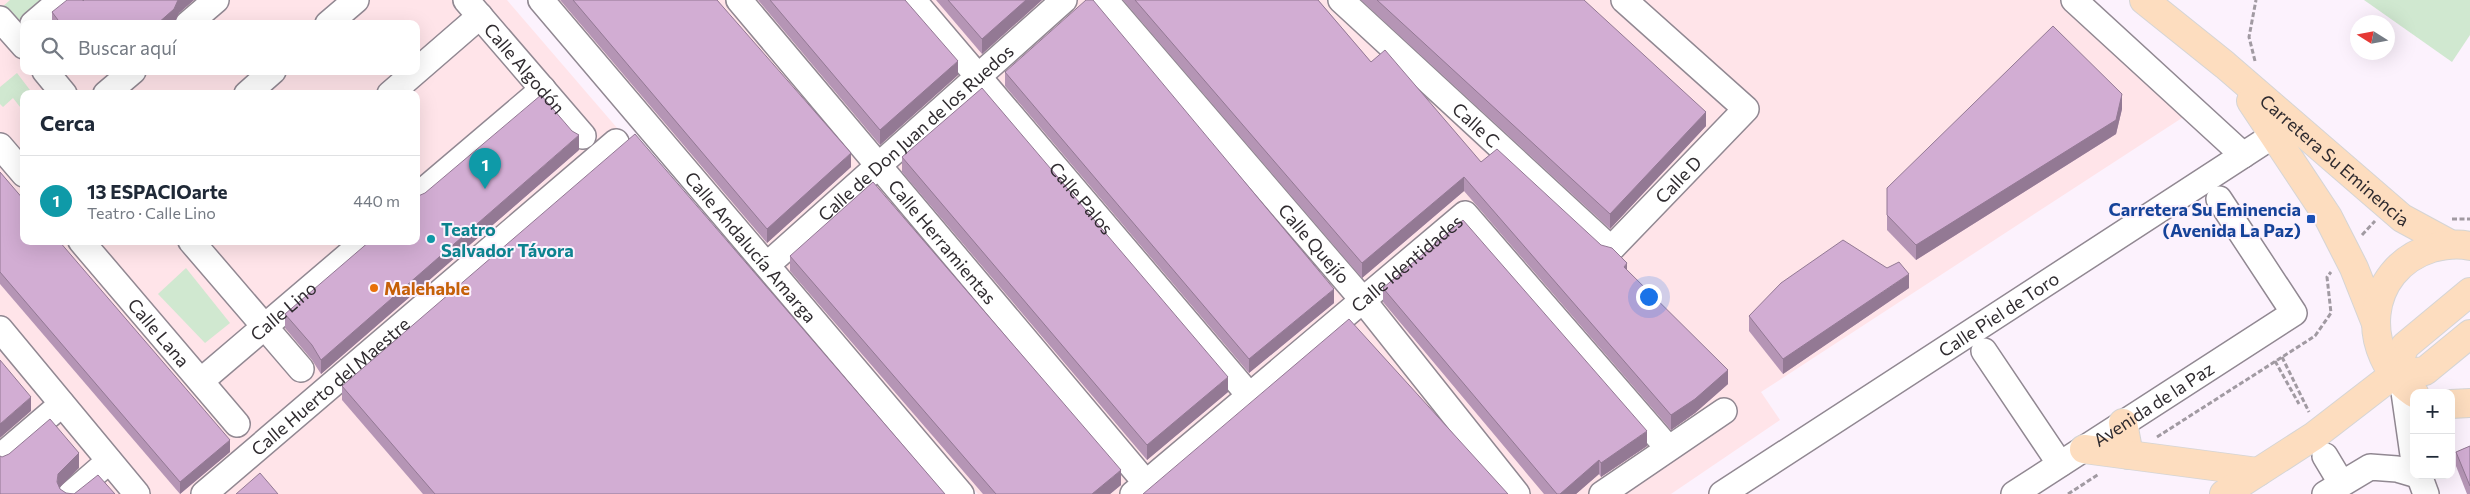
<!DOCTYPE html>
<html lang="es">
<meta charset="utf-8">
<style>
body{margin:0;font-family:Commissioner,sans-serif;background:#f6f6f7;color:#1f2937}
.controls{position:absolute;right:15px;bottom:15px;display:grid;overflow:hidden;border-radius:10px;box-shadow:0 5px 20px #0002}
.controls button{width:45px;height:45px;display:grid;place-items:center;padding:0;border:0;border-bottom:1px solid #e0e1e3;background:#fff;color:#1f2937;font:25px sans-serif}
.compass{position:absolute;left:2350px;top:15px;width:45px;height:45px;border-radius:50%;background:#fff;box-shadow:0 5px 20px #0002;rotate:281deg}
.you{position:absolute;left:1648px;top:296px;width:18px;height:18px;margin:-12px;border:4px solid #fff;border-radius:50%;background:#1a73e8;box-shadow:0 0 0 8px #1a73e833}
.badge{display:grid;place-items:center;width:32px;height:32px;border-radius:50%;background:#708b03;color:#fff;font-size:16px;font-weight:700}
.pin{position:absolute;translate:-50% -41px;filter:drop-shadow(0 1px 2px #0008)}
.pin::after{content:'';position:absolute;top:26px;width:18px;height:15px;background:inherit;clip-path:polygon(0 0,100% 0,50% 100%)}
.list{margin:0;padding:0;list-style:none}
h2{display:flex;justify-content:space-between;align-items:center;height:65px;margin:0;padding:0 20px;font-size:21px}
h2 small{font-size:16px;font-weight:400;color:#747a83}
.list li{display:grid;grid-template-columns:32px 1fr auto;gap:15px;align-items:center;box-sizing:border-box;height:90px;padding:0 20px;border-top:1px solid #e0e1e3}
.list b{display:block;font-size:19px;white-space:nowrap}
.list p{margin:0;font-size:16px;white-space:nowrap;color:#747a83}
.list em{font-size:16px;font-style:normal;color:#747a83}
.icon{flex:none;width:28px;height:28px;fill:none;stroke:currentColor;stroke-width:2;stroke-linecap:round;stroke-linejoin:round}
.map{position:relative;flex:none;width:2470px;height:494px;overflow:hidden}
.search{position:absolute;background:#fff;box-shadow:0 5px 20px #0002;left:20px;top:20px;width:400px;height:55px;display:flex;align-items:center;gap:12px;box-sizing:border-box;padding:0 18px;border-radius:10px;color:#747a83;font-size:19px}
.panel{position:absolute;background:#fff;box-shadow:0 5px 20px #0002;left:20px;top:90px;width:400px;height:155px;border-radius:10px}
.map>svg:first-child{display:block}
</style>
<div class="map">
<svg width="2470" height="494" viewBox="0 0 2470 494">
<rect width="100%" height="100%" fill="#fcf2fd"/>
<!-- industrial -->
<g fill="#ffe4e9" fill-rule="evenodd">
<path d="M 0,0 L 507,0 L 932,494 L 0,494 ZM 24,24 L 416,24 L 416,71 L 24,71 ZM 24,94 L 416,94 L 416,241 L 24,241 Z"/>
<polygon points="547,0 2093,0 2205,103 1761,392 1780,420 1671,494 978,494 650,124"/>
</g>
<!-- green -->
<g fill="#d0e8d0">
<polygon points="10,0 53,0 16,32 0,9"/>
<polygon points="2364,0 2470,0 2470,35 2452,62"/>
<polygon points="17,73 33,94 24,94 24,112 13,98 3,107 0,104 0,87"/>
<polygon points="186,268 230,323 205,343 158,294"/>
</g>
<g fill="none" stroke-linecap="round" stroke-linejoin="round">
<defs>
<g id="minor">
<path id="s1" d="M 466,0 L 583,136"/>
<path id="s2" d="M 541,0 L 961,494"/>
<path id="s3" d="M 739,0 L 1146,483"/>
<path id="s4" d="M 913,0 L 1249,395"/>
<path id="s5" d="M 1105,0 L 1362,299 L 1517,494"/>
<path id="s6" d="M 1341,0 L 1611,249 L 1746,109 L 1624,0"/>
<polyline points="2074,0 2243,155"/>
<polyline points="0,19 24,46"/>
<polyline points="33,24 61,0"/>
<polyline points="188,24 216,0"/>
<polyline points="328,24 356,0"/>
<polyline points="45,71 64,94"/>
<polyline points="106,94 133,71"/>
<polyline points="247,94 273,71"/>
<polyline points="390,94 480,16"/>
<polyline points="0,146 24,174"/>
<polyline points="416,197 543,89"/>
<path id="s7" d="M 81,241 L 237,424"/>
<polyline points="191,241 301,369"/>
<path id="s8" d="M 767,265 L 1064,0"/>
<polyline points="0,329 137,494"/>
<polyline points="1984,351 2060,464"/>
<path id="s9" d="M 201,381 L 365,241"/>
<polyline points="2403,385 2414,462"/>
<polyline points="2325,456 2337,476"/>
<polyline points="0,457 62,404"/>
<polyline points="2419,475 2426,494"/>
<polyline points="71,494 109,461"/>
<path id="s10" d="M 204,494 L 616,142"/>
<path id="s11" d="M 1133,494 L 1465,214 L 1668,448"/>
<polyline points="1602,494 1724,411"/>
<path id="s12" d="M 1722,494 L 2274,135"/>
<path id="s13" d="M 2014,494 L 2294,313 L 2219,199"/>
<polyline points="2325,494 2370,467 2397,469 2414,474"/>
</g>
<g id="major">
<path id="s14" d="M 2144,0 L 2225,65 L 2402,218 L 2450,244"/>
<polyline points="2251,101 2328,217 2354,268 2375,321"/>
<polyline points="2393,375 2405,346 2470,292"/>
<path d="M 2414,393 C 2358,354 2364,269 2432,248 C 2444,245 2458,243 2470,246"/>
<polyline points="2451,404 2470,403"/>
<polyline points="2123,423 2129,455"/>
<polyline points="2084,449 2258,472"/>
<polyline points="2224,494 2314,436 2393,375 2425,371 2470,334"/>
</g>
</defs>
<!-- minor casing -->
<use href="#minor" stroke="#918892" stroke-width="28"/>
<!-- major casing -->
<use href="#major" stroke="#d5d5d5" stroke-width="30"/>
<!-- path -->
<g stroke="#a19aa2" stroke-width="3" stroke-dasharray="5 2.5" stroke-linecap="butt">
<polyline points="2255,61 2249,37 2256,0"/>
<polyline points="2452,219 2470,219"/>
<polyline points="2362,235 2375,221"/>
<polyline points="2282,357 2309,412"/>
<polyline points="2275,361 2299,404"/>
<polyline points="2157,437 2315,336 2331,313 2327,277 2331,272"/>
<polyline points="2068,494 2099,474"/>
</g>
<!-- minor -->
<use href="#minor" stroke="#fff" stroke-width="25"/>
<!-- major -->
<use href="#major" stroke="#fdddbf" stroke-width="28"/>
</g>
<!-- wall -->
<g fill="#b595b5">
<polygon points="84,0 194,0 179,13 174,24 52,24 52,12"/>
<polygon points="560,0 717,0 851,167 767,243"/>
<polygon points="758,0 905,0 958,75 880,145"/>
<polygon points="936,0 1042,0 982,54"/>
<polygon points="1123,0 1318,0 1371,62 1481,162 1627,270 1728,384 1695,413 1671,430 1464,191 1362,278"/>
<polygon points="1361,0 1584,0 1706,126 1610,229"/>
<polygon points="1005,72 1334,303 1249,373 1005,86"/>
<polygon points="2122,109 2116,134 1916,260 1887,230 1887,188"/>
<polygon points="579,150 321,374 312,360 285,328 285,314"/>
<polygon points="902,157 1228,392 1147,460 902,172"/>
<polygon points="0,172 230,452 180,494 0,284"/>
<polygon points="790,256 1121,485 1110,494 983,494 790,271"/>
<polygon points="1383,288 1647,446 1601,477 1599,474 1576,494 1544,494 1383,302"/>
<polygon points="1909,288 1783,374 1749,331 1749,316"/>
<polygon points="342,386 945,494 423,494 342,400"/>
<polygon points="2470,446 2470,494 2467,494 2456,466 2456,452"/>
</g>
<!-- shaded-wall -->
<g fill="#937994">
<polygon points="178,0 194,0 179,13 174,24 157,24"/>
<polygon points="1026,0 1042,0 982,54 982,39"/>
<polygon points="958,61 958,75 880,145 880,130"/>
<polygon points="2122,94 2122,109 2116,134 1916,260 1916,245"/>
<polygon points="1706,112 1706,126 1610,229 1610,214"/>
<polygon points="579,135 579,150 321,374 321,360"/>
<polygon points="851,153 851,167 767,243 767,229"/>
<polygon points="1464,177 1464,191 1362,278 1362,263"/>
<polygon points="1627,263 1627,277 1624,267"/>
<polygon points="1909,274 1909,288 1783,374 1783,359"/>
<polygon points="1334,289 1334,303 1249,373 1249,359"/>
<polygon points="1728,370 1728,384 1695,413 1671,430 1671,415"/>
<polygon points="1228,377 1228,392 1147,460 1147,445"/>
<polygon points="31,397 31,411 0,438 0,424"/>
<polygon points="1647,431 1647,446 1601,477 1601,463"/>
<polygon points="230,440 230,452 180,494 180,482"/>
<polygon points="79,453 79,468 58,489 57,482 58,474"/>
<polygon points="1599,460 1599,474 1576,494 1560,494"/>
<polygon points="1121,470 1121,485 1110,494 1092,494"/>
</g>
<!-- building -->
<g fill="#d2add3" stroke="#937994">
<polygon points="67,0 83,0 83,1 84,0 178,0 174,9 157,24 61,24 52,12"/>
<polygon points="573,0 717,0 851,153 767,229"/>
<polygon points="770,0 905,0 958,61 880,130"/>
<polygon points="948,0 1026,0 982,39"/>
<polygon points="1086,0 1093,0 1334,289 1249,359 1005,72"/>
<polygon points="1135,0 1318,0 1371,62 1385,50 1481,162 1497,149 1601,245 1612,248 1627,263 1624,267 1728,370 1695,399 1671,415 1464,177 1362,263"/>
<polygon points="1377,0 1584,0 1706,112 1610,214"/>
<polygon points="2053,26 2122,94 2116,120 1916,245 1887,215 1887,188"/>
<polygon points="982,88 1228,377 1147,445 902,157"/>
<polygon points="541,95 572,131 579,135 321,360 312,345 285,314 370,241 416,241 416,197 425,193"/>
<polygon points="635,134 945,494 435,494 342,386"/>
<polygon points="0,172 24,200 24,241 59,241 230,440 180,482 0,272"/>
<polygon points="873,182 1121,470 1092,494 996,494 790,256"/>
<polygon points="1463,220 1647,431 1601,463 1599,460 1560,494 1557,494 1383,288"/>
<polygon points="1843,240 1887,268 1899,262 1909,274 1783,359 1749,316 1781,283"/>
<polygon points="1349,319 1508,494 1143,494"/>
<polygon points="0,360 31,397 0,424"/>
<polygon points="50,419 79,453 58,474 57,482 60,489 66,493 74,494 98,475 115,494 0,494 0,456 2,457 9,454"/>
<polygon points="2470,446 2470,486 2456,452"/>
<polygon points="260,473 278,494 236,494"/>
</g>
<!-- markers -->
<rect fill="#1a4fb4" stroke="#fcf2fd" stroke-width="2" x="2306" y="214" width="10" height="10" rx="2.5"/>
<circle fill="#0f9aa8" stroke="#fcf2fd" stroke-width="2" cx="431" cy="239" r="5"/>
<circle fill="#e8710a" stroke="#fcf2fd" stroke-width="2" cx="374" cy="288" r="5"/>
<g text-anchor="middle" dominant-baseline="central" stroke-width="4" stroke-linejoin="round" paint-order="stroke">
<!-- street labels -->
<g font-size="18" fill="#2f2b2f" stroke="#fcf2fd">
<text stroke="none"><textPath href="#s1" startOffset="90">Calle Algodón</textPath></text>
<text stroke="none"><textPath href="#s6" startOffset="184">Calle C</textPath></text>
<text stroke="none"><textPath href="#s8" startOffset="199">Calle de Don Juan de los Ruedos</textPath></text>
<text stroke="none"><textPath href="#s14" startOffset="249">Carretera Su Eminencia</textPath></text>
<text stroke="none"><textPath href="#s6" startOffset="464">Calle D</textPath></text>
<text stroke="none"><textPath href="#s4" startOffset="260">Calle Palos</textPath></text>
<text stroke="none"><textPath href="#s3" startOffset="316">Calle Herramientas</textPath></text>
<text stroke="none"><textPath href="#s5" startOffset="321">Calle Quejío</textPath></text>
<text stroke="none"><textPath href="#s2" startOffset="324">Calle Andalucía Amarga</textPath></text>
<text stroke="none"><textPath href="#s11" startOffset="358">Calle Identidades</textPath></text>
<text stroke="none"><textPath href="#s9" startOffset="108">Calle Lino</textPath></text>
<text stroke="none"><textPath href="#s12" startOffset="330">Calle Piel de Toro</textPath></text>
<text stroke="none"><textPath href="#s7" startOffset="120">Calle Lana</textPath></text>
<text stroke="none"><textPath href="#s10" startOffset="166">Calle Huerto del Maestre</textPath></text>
<text stroke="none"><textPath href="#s13" startOffset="166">Avenida de la Paz</textPath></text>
</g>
<!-- transit labels -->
<g font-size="18" font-weight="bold" fill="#164399" stroke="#fcf2fd" text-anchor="end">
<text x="2301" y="209">Carretera Su Eminencia<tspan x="2301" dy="21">(Avenida La Paz)</tspan></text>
</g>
<!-- culture labels -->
<g font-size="18" font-weight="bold" fill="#0d838f" stroke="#fcf2fd" text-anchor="start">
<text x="441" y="229">Teatro<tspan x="441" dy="21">Salvador Távora</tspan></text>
</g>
<!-- food labels -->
<g font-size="18" font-weight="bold" fill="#c56008" stroke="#fcf2fd" text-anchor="start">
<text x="384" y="288">Malehable</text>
</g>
</g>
</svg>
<div class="controls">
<button>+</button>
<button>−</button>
</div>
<svg class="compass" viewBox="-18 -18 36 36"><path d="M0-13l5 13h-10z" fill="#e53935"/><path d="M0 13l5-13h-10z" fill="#747a83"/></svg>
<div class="you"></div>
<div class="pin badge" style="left:485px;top:189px;background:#0f9aa8">1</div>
<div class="search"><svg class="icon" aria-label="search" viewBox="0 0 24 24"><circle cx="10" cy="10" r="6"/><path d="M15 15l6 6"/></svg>Buscar aquí</div>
<section class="panel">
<h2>Cerca<small></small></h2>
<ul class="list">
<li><span class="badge" style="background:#0f9aa8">1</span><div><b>13 ESPACIOarte</b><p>Teatro · Calle Lino</p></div><em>440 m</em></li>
</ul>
</section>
</div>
